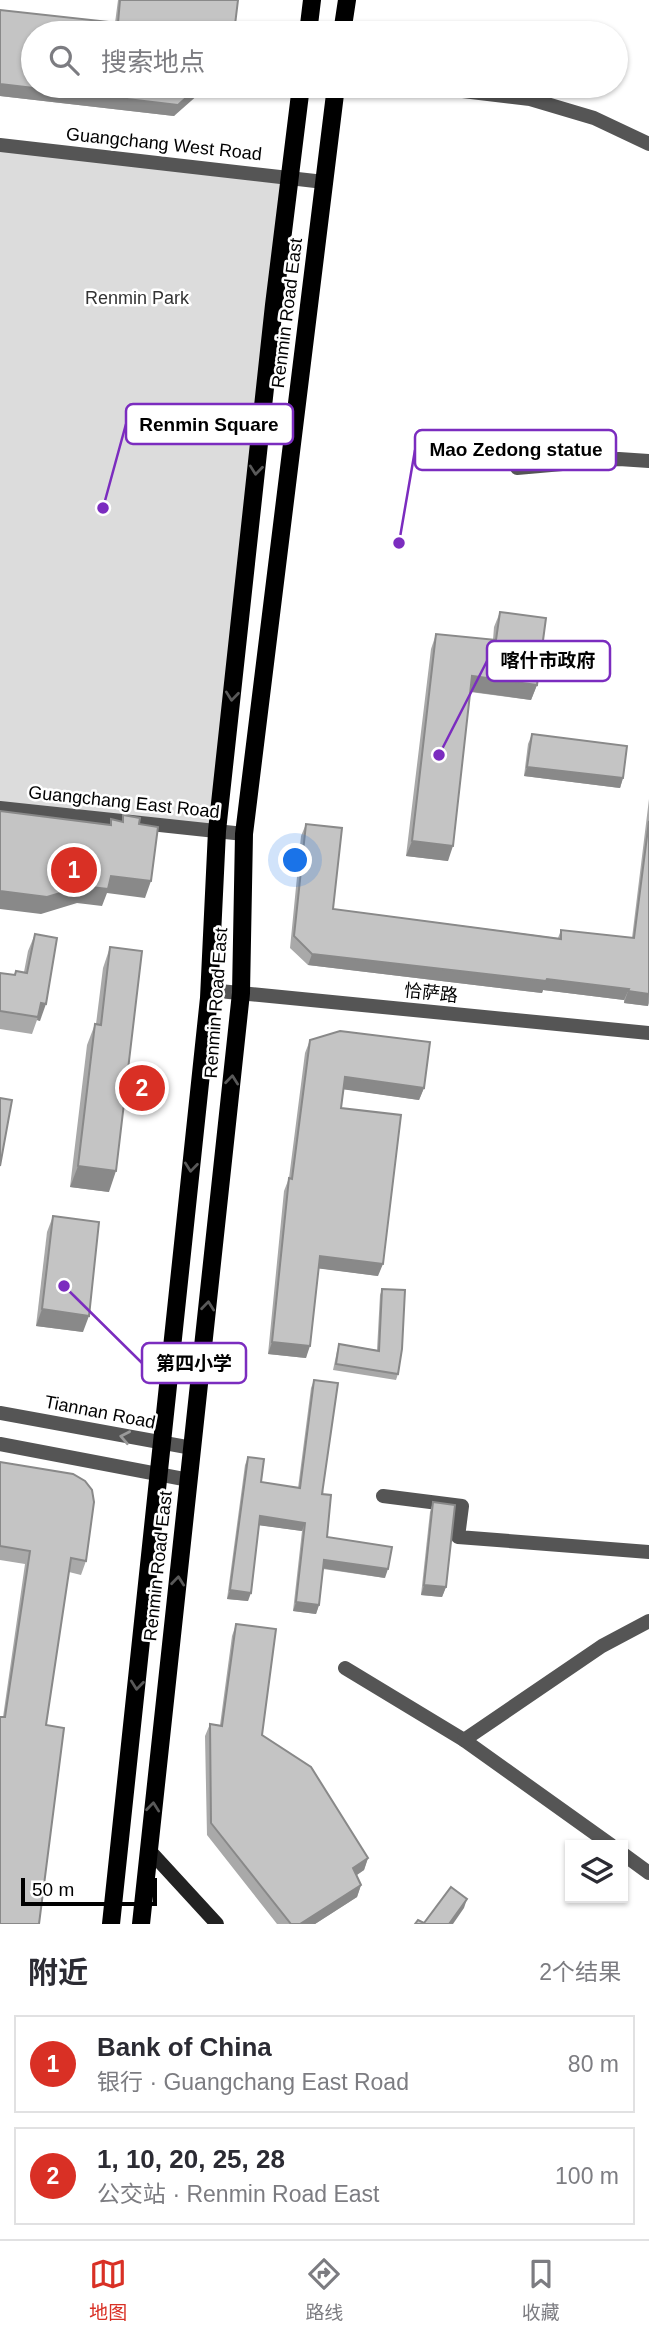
<!DOCTYPE html>
<html lang="zh">
<meta charset="utf-8">
<style>
body{margin:0;font-family:Helvetica,"Noto Sans SC",sans-serif;background:#f7f7f7;color:#2b2b33}
.controls{position:absolute;right:21px;bottom:21px;display:grid;overflow:hidden;border-radius:0px;box-shadow:0 2px 5px #0004}
.controls button{width:63px;height:63px;display:grid;place-items:center;padding:0;border:0;border-bottom:2px solid #e1e1e2;background:#fff;color:#2b2b33;font:35px sans-serif}
.scale{position:absolute;left:21px;bottom:18px;width:136px;box-sizing:border-box;padding-left:7px;border:4px solid #000;border-top:0;font-size:19px;line-height:24px;white-space:nowrap;color:#000;-webkit-text-stroke:5px #fff;paint-order:stroke}
.you{position:absolute;left:296px;top:861px;width:24px;height:24px;margin:-18px;border:5px solid #fff;border-radius:50%;background:#1a73e8;box-shadow:0 0 0 10px #1a73e833}
.badge{display:grid;place-items:center;width:46px;height:46px;border-radius:50%;background:#d93025;color:#fff;font-size:23px;font-weight:700}
.pin{position:absolute;translate:-50% -50%;border:4px solid #fff;box-shadow:0 2px 7px #0006}
.list{margin:0;padding:0;list-style:none}
h2{display:flex;justify-content:space-between;align-items:center;height:91px;margin:0;padding:0 28px;font-size:30px}
h2 small{font-size:23px;font-weight:400;color:#7c7c81}
.list li{display:grid;grid-template-columns:46px 1fr auto;gap:21px;align-items:center;box-sizing:border-box;height:98px;margin:0 14px 14px;padding:0 14px;border:2px solid #e1e1e2;border-radius:0px}
.list b{display:block;font-size:26px;white-space:nowrap}
.list p{margin:0;font-size:23px;white-space:nowrap;color:#7c7c81}
.list em{font-size:23px;font-style:normal;color:#7c7c81}
.icon{flex:none;width:38px;height:38px;fill:none;stroke:currentColor;stroke-width:2;stroke-linecap:round;stroke-linejoin:round}
.map{position:relative;flex:none;width:649px;height:1924px;overflow:hidden}
.search{position:absolute;background:#fff;box-shadow:0 2px 5px #0004;left:21px;right:21px;top:21px;height:77px;display:flex;align-items:center;gap:18px;box-sizing:border-box;padding:0 24px;border-radius:38px;color:#7c7c81;font-size:26px}
.sheet{height:315px;background:#fff}
nav{display:flex;justify-content:space-around;align-items:center;box-sizing:border-box;height:98px;border-top:2px solid #e1e1e2;background:#fff;font-size:19px;color:#7c7c81}
nav a{display:grid;justify-items:center;gap:4px}
nav .on{color:#d93025}
.map>svg:first-child{display:block}
</style>
<div class="map">
<svg width="649" height="1924" viewBox="0 0 649 1924">
<rect width="100%" height="100%" fill="#fff"/>
<!-- green -->
<polygon fill="#dcdcdc" points="0,145 290,177 217,831 0,808"/>
<g fill="none" stroke-linecap="round" stroke-linejoin="round">
<!-- minor -->
<g stroke="#555" stroke-width="14">
<polyline points="421,86 530,99 594,118 649,144"/>
<polyline points="0,145 324,182"/>
<polyline points="517,468 619,459 649,461"/>
<polyline points="0,808 244,834"/>
<polyline points="209,990 649,1033"/>
<polyline points="383,1496 462,1506 458,1537 649,1552"/>
<polyline points="345,1668 464,1740 611,1845"/>
<polyline points="464,1740 602,1646 649,1621"/>
<polyline points="623,1854 649,1873"/>
</g>
<!-- tertiary -->
<g stroke="#555" stroke-width="14">
<polyline points="0,1413 192,1448"/>
<polyline points="0,1444 189,1480"/>
</g>
<!-- secondary -->
<polyline stroke="#222" stroke-width="14" points="149,1850 217,1924"/>
<!-- primary -->
<g stroke="#000" stroke-width="18">
<polyline points="308,33 312,0"/>
<polyline points="342,33 347,0"/>
<polyline points="111,1924 209,998 217,831 274,305 301,86"/>
<polyline points="141,1924 241,993 244,834 336,86"/>
</g>
</g>
<!-- wall -->
<g fill="#a9a9a9">
<polygon points="118,0 238,0 174,116 0,96 0,10 115,23"/>
<polygon points="500,612 537,685 531,700 470,692 448,861 406,856 431,649 436,634 493,640 494,627"/>
<polygon points="532,734 623,778 620,788 524,776 528,744"/>
<polygon points="649,799 649,1003 648,1006 624,1003 624,1000 543,990 542,993 308,965 290,948 301,836 306,824 333,909 558,938 561,930 632,938"/>
<polygon points="35,934 40,1021 37,1020 32,1034 0,1029 0,973 14,975 16,971 24,972 28,951"/>
<polygon points="110,947 109,1192 70,1187 87,1045 95,1024 96,1024 103,968"/>
<polygon points="310,1040 424,1088 419,1100 344,1089 341,1108 378,1276 318,1268 306,1358 268,1354 284,1191 289,1178 305,1053"/>
<polygon points="53,1216 83,1332 36,1326 47,1232"/>
<polygon points="382,1289 398,1374 396,1380 333,1370 337,1351 339,1344 377,1350 380,1295"/>
<polygon points="314,1380 327,1537 385,1578 323,1569 319,1605 316,1614 293,1611 302,1531 259,1525 248,1601 227,1599 245,1465 248,1457 261,1482 298,1488 311,1388"/>
<polygon points="0,1462 86,1561 81,1575 69,1572 46,1725 3,1717 25,1564 0,1560"/>
<polygon points="433,1502 446,1587 442,1597 421,1595 430,1512"/>
<polygon points="236,1624 262,1735 368,1858 364,1870 357,1875 361,1885 357,1897 315,1924 277,1924 207,1835 205,1736 210,1724 220,1725 232,1636"/>
</g>
<!-- shaded-wall -->
<g fill="#898989">
<polygon points="0,84 199,86 208,86 174,116 0,96"/>
<polygon points="472,676 537,685 531,700 467,691"/>
<polygon points="527,767 623,778 620,788 524,776"/>
<polygon points="412,841 453,846 448,861 406,856"/>
<polygon points="111,876 151,881 145,898 107,893 102,906 77,903 41,914 0,909 0,891"/>
<polygon points="312,954 547,979 629,989 624,1000 543,990 542,993 308,965"/>
<polygon points="628,991 649,994 648,1006 624,1003"/>
<polygon points="41,1003 46,1004 40,1021 37,1020"/>
<polygon points="345,1077 424,1088 419,1100 341,1089"/>
<polygon points="78,1166 116,1171 109,1192 70,1187"/>
<polygon points="320,1256 383,1264 378,1276 315,1268"/>
<polygon points="42,1309 89,1316 83,1332 36,1326"/>
<polygon points="272,1342 310,1346 306,1358 268,1354"/>
<polygon points="260,1516 305,1523 302,1531 257,1525"/>
<polygon points="324,1560 388,1569 385,1578 321,1568"/>
<polygon points="424,1585 446,1587 442,1597 421,1595"/>
<polygon points="230,1590 251,1593 248,1601 227,1599"/>
<polygon points="296,1602 319,1605 316,1614 293,1611"/>
<polygon points="368,1858 364,1870 349,1880 353,1868"/>
<polygon points="361,1885 357,1897 315,1924 300,1924"/>
<polygon points="467,1899 464,1908 453,1924 449,1924"/>
</g>
<!-- building -->
<g fill="#c4c4c4" stroke="#898989" stroke-width="2">
<polygon points="120,0 238,0 234,33 33,33 33,86 199,86 178,105 0,84 0,10 118,23"/>
<polygon points="500,612 546,618 537,685 472,676 453,846 412,841 436,634 496,640"/>
<polygon points="532,734 627,746 623,778 527,767"/>
<polygon points="0,811 111,825 111,819 123,822 123,815 140,818 139,824 158,827 151,881 111,876 108,889 83,886 47,897 0,891"/>
<polygon points="649,821 649,994 628,991 629,989 547,979 546,981 312,954 294,936 306,824 342,828 333,909 561,939 561,930 634,938"/>
<polygon points="35,934 57,938 46,1004 41,1003 38,1017 0,1011 0,973 15,975 16,971 27,973"/>
<polygon points="110,947 142,951 116,1171 78,1166 95,1024 101,1025"/>
<polygon points="340,1031 430,1042 424,1088 345,1077 341,1108 401,1115 383,1264 320,1256 310,1346 272,1342 289,1178 292,1179 310,1040"/>
<polygon points="0,1098 12,1100 0,1166"/>
<polygon points="53,1216 99,1222 89,1316 42,1309"/>
<polygon points="382,1289 405,1290 402,1349 398,1374 336,1364 339,1344 379,1351"/>
<polygon points="314,1380 338,1383 322,1494 331,1495 327,1537 392,1547 388,1569 324,1560 319,1605 296,1602 305,1523 260,1516 251,1593 230,1590 248,1457 264,1459 261,1482 300,1488"/>
<polygon points="0,1462 73,1474 85,1481 92,1490 94,1502 86,1561 71,1558 46,1725 64,1728 39,1924 0,1924 0,1717 5,1717 30,1551 0,1546"/>
<polygon points="433,1502 455,1505 446,1587 424,1585"/>
<polygon points="236,1624 276,1629 262,1735 311,1767 368,1858 353,1868 361,1885 300,1924 291,1924 211,1823 210,1724 222,1726"/>
<polygon points="451,1887 467,1899 449,1924 415,1924 418,1920 424,1923"/>
</g>
<!-- one-way arrows -->
<defs><path id="oneway-chevron" d="M-2-3.5L2.5 0L-2 3.5" fill="none" stroke-width="1.6" stroke-linecap="round" stroke-linejoin="round" transform="scale(1.75)"/></defs>
<g stroke="#595959">
<use href="#oneway-chevron" transform="translate(256 470) rotate(96)"/>
<use href="#oneway-chevron" transform="translate(232 696) rotate(96)"/>
<use href="#oneway-chevron" transform="translate(232 1080) rotate(-84)"/>
<use href="#oneway-chevron" transform="translate(191 1167) rotate(96)"/>
<use href="#oneway-chevron" transform="translate(208 1306) rotate(-84)"/>
<use href="#oneway-chevron" transform="translate(178 1581) rotate(-84)"/>
<use href="#oneway-chevron" transform="translate(137 1685) rotate(96)"/>
<use href="#oneway-chevron" transform="translate(153 1807) rotate(-84)"/>
</g>
<use stroke="#999" href="#oneway-chevron" transform="translate(125 1437) rotate(-169)"/>
<g text-anchor="middle" dominant-baseline="central" stroke-width="5" stroke-linejoin="round" paint-order="stroke">
<!-- street labels -->
<g font-size="18" fill="#000" stroke="#fff">
<text transform="translate(164 144) rotate(6)">Guangchang West Road</text>
<text transform="translate(287 313) rotate(-83)">Renmin Road East</text>
<text transform="translate(124 802) rotate(6)">Guangchang East Road</text>
<text transform="translate(431 993) rotate(6)">恰萨路</text>
<text transform="translate(216 1003) rotate(-86)">Renmin Road East</text>
<text transform="translate(100 1412) rotate(11)">Tiannan Road</text>
<text transform="translate(158 1566) rotate(-84)">Renmin Road East</text>
</g>
<!-- park labels -->
<g font-size="18" fill="#333" stroke="#fff">
<text x="137" y="298">Renmin Park</text>
</g>
</g>
<!-- callouts -->
<path fill="none" stroke="#7b2cbf" stroke-width="2.5" d="M103 508L126 424M399 543L415 450M439 755L487 661M64 1286L142 1363"/>
<g fill="#7b2cbf" stroke="#fff" stroke-width="2.5">
<circle cx="103" cy="508" r="7"/>
<circle cx="399" cy="543" r="7"/>
<circle cx="439" cy="755" r="7"/>
<circle cx="64" cy="1286" r="7"/>
</g>
<g fill="#fff" stroke="#7b2cbf" stroke-width="2.5">
<rect x="126" y="404" width="167" height="40" rx="7"/>
<rect x="415" y="430" width="201" height="40" rx="7"/>
<rect x="487" y="641" width="123" height="40" rx="7"/>
<rect x="142" y="1343" width="104" height="40" rx="7"/>
</g>
<g font-size="19" text-anchor="middle" font-weight="bold" fill="#000">
<text x="209" y="431">Renmin Square</text>
<text x="516" y="456">Mao Zedong statue</text>
<text x="548" y="667">喀什市政府</text>
<text x="194" y="1370">第四小学</text>
</g>
</svg>
<div class="controls">
<button><svg class="icon" aria-label="layers" viewBox="0 0 24 24"><path d="M12 4l9 5-9 5-9-5zM3 14l9 5 9-5"/></svg></button>
</div>
<div class="scale">50 m</div>
<div class="you"></div>
<div class="pin badge" style="left:74px;top:870px">1</div>
<div class="pin badge" style="left:142px;top:1088px">2</div>
<div class="search"><svg class="icon" aria-label="search" viewBox="0 0 24 24"><circle cx="10" cy="10" r="6"/><path d="M15 15l6 6"/></svg>搜索地点</div>
</div>
<section class="sheet">
<h2>附近<small>2个结果</small></h2>
<ul class="list">
<li><span class="badge">1</span><div><b>Bank of China</b><p>银行 · Guangchang East Road</p></div><em>80 m</em></li>
<li><span class="badge">2</span><div><b>1, 10, 20, 25, 28</b><p>公交站 · Renmin Road East</p></div><em>100 m</em></li>
</ul>
</section>
<nav>
<a class="on"><svg class="icon" aria-label="map" viewBox="0 0 24 24"><path d="M3 6l6-2 6 2 6-2v14l-6 2-6-2-6 2zM9 4v14M15 6v14"/></svg>地图</a>
<a><svg class="icon" aria-label="directions" viewBox="0 0 24 24"><path d="M12 3l9 9-9 9-9-9zM9 14v-3h6M13 9l2 2-2 2"/></svg>路线</a>
<a><svg class="icon" aria-label="saved" viewBox="0 0 24 24"><path d="M7 4h10v16l-5-4-5 4z"/></svg>收藏</a>
</nav>
